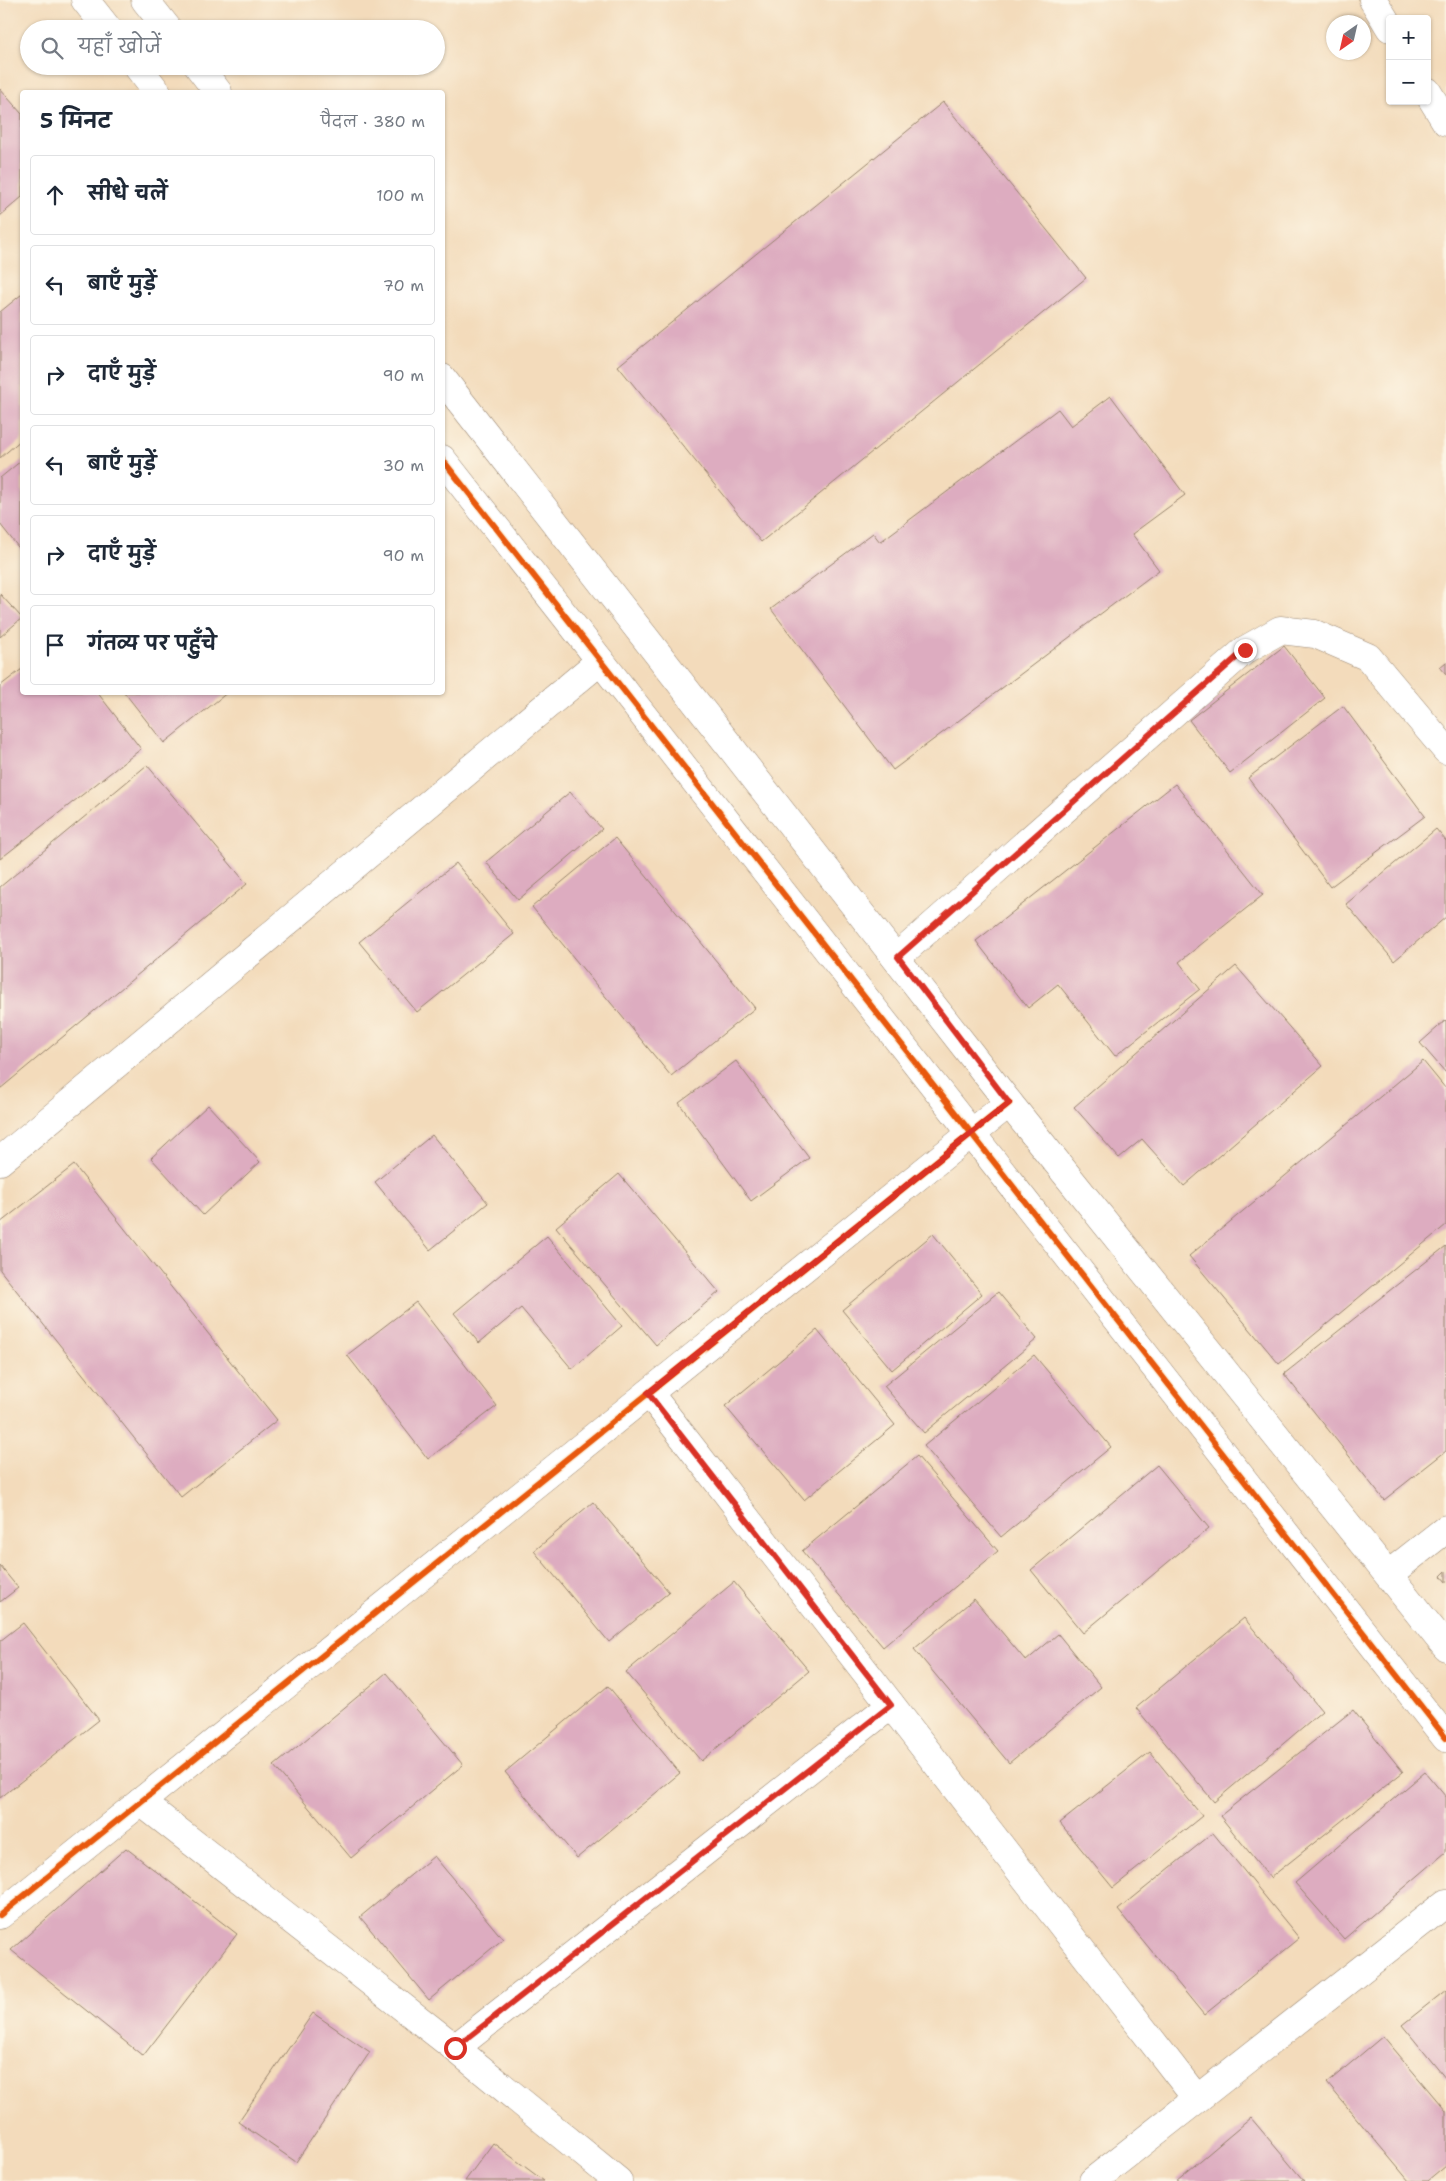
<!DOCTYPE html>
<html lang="hi">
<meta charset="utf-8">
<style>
body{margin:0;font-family:"Shantell Sans","Playpen Sans Deva",sans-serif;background:#f2f2f3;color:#1f2937}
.controls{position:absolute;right:15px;top:15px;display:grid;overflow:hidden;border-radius:5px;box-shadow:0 1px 4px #0004}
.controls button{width:45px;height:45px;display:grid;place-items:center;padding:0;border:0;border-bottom:1px solid #e0e1e3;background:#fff;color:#1f2937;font:25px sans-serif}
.compass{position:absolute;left:1326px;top:15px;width:45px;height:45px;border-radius:50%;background:#fff;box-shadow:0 1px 4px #0004;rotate:214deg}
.stop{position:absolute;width:15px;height:15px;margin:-11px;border:4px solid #d93025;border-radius:50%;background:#fff}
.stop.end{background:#d93025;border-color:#fff;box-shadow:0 1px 5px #0008}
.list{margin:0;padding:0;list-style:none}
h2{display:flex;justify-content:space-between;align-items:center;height:65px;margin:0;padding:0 20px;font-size:21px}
h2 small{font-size:16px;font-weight:400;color:#747a83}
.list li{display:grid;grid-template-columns:32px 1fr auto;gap:15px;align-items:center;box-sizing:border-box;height:80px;margin:0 10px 10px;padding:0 10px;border:1px solid #e0e1e3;border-radius:5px}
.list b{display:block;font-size:19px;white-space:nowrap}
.list em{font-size:16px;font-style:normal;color:#747a83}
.icon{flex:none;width:28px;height:28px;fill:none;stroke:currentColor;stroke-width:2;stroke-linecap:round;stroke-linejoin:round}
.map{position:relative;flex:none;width:1446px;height:2181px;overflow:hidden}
.search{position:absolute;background:#fff;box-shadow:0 1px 4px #0004;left:20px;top:20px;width:425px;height:55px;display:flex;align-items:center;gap:12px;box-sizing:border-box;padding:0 18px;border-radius:28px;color:#747a83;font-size:19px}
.panel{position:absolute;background:#fff;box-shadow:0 1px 4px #0004;left:20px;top:90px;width:425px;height:605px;border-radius:5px}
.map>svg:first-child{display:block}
</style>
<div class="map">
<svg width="1446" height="2181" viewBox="0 0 1446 2181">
<rect width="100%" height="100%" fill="#fcf5e5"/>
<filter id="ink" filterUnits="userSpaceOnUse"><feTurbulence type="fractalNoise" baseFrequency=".02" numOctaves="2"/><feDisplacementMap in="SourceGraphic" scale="10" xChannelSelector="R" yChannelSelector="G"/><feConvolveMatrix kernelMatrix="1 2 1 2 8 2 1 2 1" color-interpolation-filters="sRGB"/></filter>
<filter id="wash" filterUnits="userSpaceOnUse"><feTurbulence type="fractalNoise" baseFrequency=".0096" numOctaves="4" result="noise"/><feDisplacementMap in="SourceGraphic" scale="20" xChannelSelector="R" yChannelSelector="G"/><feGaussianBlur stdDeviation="1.12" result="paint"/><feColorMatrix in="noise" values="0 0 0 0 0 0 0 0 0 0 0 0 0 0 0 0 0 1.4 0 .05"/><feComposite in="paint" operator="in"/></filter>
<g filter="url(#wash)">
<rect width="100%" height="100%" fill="#f3dbbb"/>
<g id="blocks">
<!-- building -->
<g fill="#ddacc0">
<polygon points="0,89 22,114 22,197 0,216"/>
<polygon points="943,102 1086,278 761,542 618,366"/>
<polygon points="22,294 22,439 0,458 0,312"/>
<polygon points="1111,396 1185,495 1132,534 1159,570 893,770 771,609 873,533 880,542 1058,409 1071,426"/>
<polygon points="22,460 22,552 0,524 0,478"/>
<polygon points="0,594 22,618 0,637"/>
<polygon points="1284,646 1325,698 1230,773 1189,720"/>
<polygon points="1446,662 1446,674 1440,667"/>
<polygon points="22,669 22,692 97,692 141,749 0,859 0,686"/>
<polygon points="124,692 228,692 164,743"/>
<polygon points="1343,706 1425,816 1330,887 1248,778"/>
<polygon points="147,765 247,884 0,1089 0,887"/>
<polygon points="1175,784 1263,895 1179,962 1200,989 1115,1056 1058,984 1028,1008 976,941"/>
<polygon points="570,792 602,829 518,900 486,862"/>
<polygon points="1436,829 1446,841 1446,917 1394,961 1346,904"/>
<polygon points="615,838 755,1008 671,1076 532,907"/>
<polygon points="456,863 514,934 417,1012 359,942"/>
<polygon points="1236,966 1323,1066 1184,1186 1142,1139 1119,1158 1074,1107"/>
<polygon points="1446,1020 1446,1073 1420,1043"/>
<polygon points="736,1061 809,1158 751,1201 679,1103"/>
<polygon points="1423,1061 1446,1089 1446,1225 1279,1364 1189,1256"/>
<polygon points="208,1105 260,1162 203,1215 151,1158"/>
<polygon points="432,1135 488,1203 430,1250 375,1182"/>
<polygon points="74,1165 277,1420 181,1497 0,1270 0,1223"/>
<polygon points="619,1174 719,1292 656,1345 556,1227"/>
<polygon points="933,1234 982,1294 892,1370 842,1310"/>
<polygon points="547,1236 622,1326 572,1369 521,1308 479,1343 454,1313"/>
<polygon points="1446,1246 1446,1451 1384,1500 1284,1374"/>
<polygon points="998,1292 1037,1339 924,1433 884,1386"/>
<polygon points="416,1302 497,1406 428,1459 347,1355"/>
<polygon points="817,1330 895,1425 804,1500 725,1406"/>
<polygon points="1034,1355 1111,1447 1001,1537 924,1446"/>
<polygon points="917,1456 998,1551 883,1647 802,1551"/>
<polygon points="1157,1465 1209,1528 1083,1633 1031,1570"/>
<polygon points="593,1502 669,1592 609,1642 534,1551"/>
<polygon points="0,1566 18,1588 0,1602"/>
<polygon points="1446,1571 1446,1582 1441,1576"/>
<polygon points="734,1582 809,1671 701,1761 626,1672"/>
<polygon points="974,1599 1026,1661 1058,1634 1101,1687 1009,1763 914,1649"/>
<polygon points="1244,1618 1322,1711 1214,1802 1136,1708"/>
<polygon points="23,1623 99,1720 0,1798 0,1641"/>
<polygon points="386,1673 463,1765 351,1858 274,1766"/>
<polygon points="608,1686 680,1773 577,1858 505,1772"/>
<polygon points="1353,1710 1403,1772 1270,1878 1220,1816"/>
<polygon points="1150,1752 1202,1816 1113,1888 1060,1823"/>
<polygon points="1425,1772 1446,1797 1446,1852 1344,1939 1295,1883"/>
<polygon points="1213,1833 1299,1938 1204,2015 1118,1910"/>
<polygon points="126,1848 237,1934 143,2056 11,1950"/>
<polygon points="434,1856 503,1939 429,2000 360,1917"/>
<polygon points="1446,1990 1446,2079 1402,2025"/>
<polygon points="313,2013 370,2052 296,2162 238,2122"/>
<polygon points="1383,2036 1446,2111 1446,2166 1428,2181 1409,2181 1327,2083"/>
<polygon points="1251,2118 1304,2181 1176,2181"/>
<polygon points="493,2143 544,2181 465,2181"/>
</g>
</g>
</g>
<g filter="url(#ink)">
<use href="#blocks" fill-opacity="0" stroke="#97826c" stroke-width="1"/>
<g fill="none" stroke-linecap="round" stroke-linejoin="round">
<defs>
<g id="minor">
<polyline points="85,0 108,29"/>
<polyline points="145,0 168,29"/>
<polyline points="1373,0 1390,28"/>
<polyline points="137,66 157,92"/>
<polyline points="198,66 218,92"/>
<polyline points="1427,91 1446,122"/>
<polyline points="442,378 1009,1103 1446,1647"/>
<polyline points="442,459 1446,1738"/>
<polyline points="897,957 1245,650 1280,630 1315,634 1368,657 1446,750"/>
<polyline points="0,1161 600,661"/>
<polyline points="649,1393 1197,2099"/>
<polyline points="1389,1574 1446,1529"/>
<polyline points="141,1802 455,2048 618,2181"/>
<polyline points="0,1915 1009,1103"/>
<polyline points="455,2048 891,1705"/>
<polyline points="1093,2181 1446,1903"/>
</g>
</defs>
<!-- minor casing -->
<use href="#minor" stroke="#97826c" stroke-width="29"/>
<!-- minor -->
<use href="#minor" stroke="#fff" stroke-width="28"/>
<defs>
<g id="cycleway">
<polyline points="442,459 1446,1738"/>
<polyline points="0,1915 1009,1103"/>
</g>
</defs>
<!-- cycleway casing -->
<use href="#cycleway" stroke="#fcf5e5" stroke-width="9"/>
<!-- cycleway -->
<use href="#cycleway" stroke="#e8590c" stroke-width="6"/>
</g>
</g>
<g fill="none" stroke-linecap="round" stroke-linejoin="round" filter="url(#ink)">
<!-- route -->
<polyline stroke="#d93025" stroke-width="6" points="455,2048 891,1705 648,1393 1009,1103 898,957 1245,650"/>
</g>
</svg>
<div class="controls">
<button>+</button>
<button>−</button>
</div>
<svg class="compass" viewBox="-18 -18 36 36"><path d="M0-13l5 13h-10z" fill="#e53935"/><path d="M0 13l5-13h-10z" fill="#747a83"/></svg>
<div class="stop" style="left:455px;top:2048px"></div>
<div class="stop end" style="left:1245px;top:650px"></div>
<div class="search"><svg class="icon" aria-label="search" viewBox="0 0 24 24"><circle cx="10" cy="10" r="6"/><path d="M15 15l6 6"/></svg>यहाँ खोजें</div>
<section class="panel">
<h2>5 मिनट<small>पैदल · 380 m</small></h2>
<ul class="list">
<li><svg class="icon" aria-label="ahead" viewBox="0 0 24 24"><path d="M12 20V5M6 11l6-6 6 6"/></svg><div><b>सीधे चलें</b></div><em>100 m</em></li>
<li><svg class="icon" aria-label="left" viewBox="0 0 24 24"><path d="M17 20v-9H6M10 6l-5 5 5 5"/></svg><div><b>बाएँ मुड़ें</b></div><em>70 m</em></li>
<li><svg class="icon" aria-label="right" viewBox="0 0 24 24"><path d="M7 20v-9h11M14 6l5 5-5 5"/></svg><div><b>दाएँ मुड़ें</b></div><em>90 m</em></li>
<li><svg class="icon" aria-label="left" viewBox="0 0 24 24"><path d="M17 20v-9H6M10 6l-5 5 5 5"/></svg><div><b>बाएँ मुड़ें</b></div><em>30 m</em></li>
<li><svg class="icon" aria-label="right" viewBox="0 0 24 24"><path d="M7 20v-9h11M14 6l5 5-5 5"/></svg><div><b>दाएँ मुड़ें</b></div><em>90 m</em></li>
<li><svg class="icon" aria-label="arrive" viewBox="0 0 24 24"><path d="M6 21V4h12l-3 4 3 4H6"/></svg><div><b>गंतव्य पर पहुँचे</b></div></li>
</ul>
</section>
</div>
